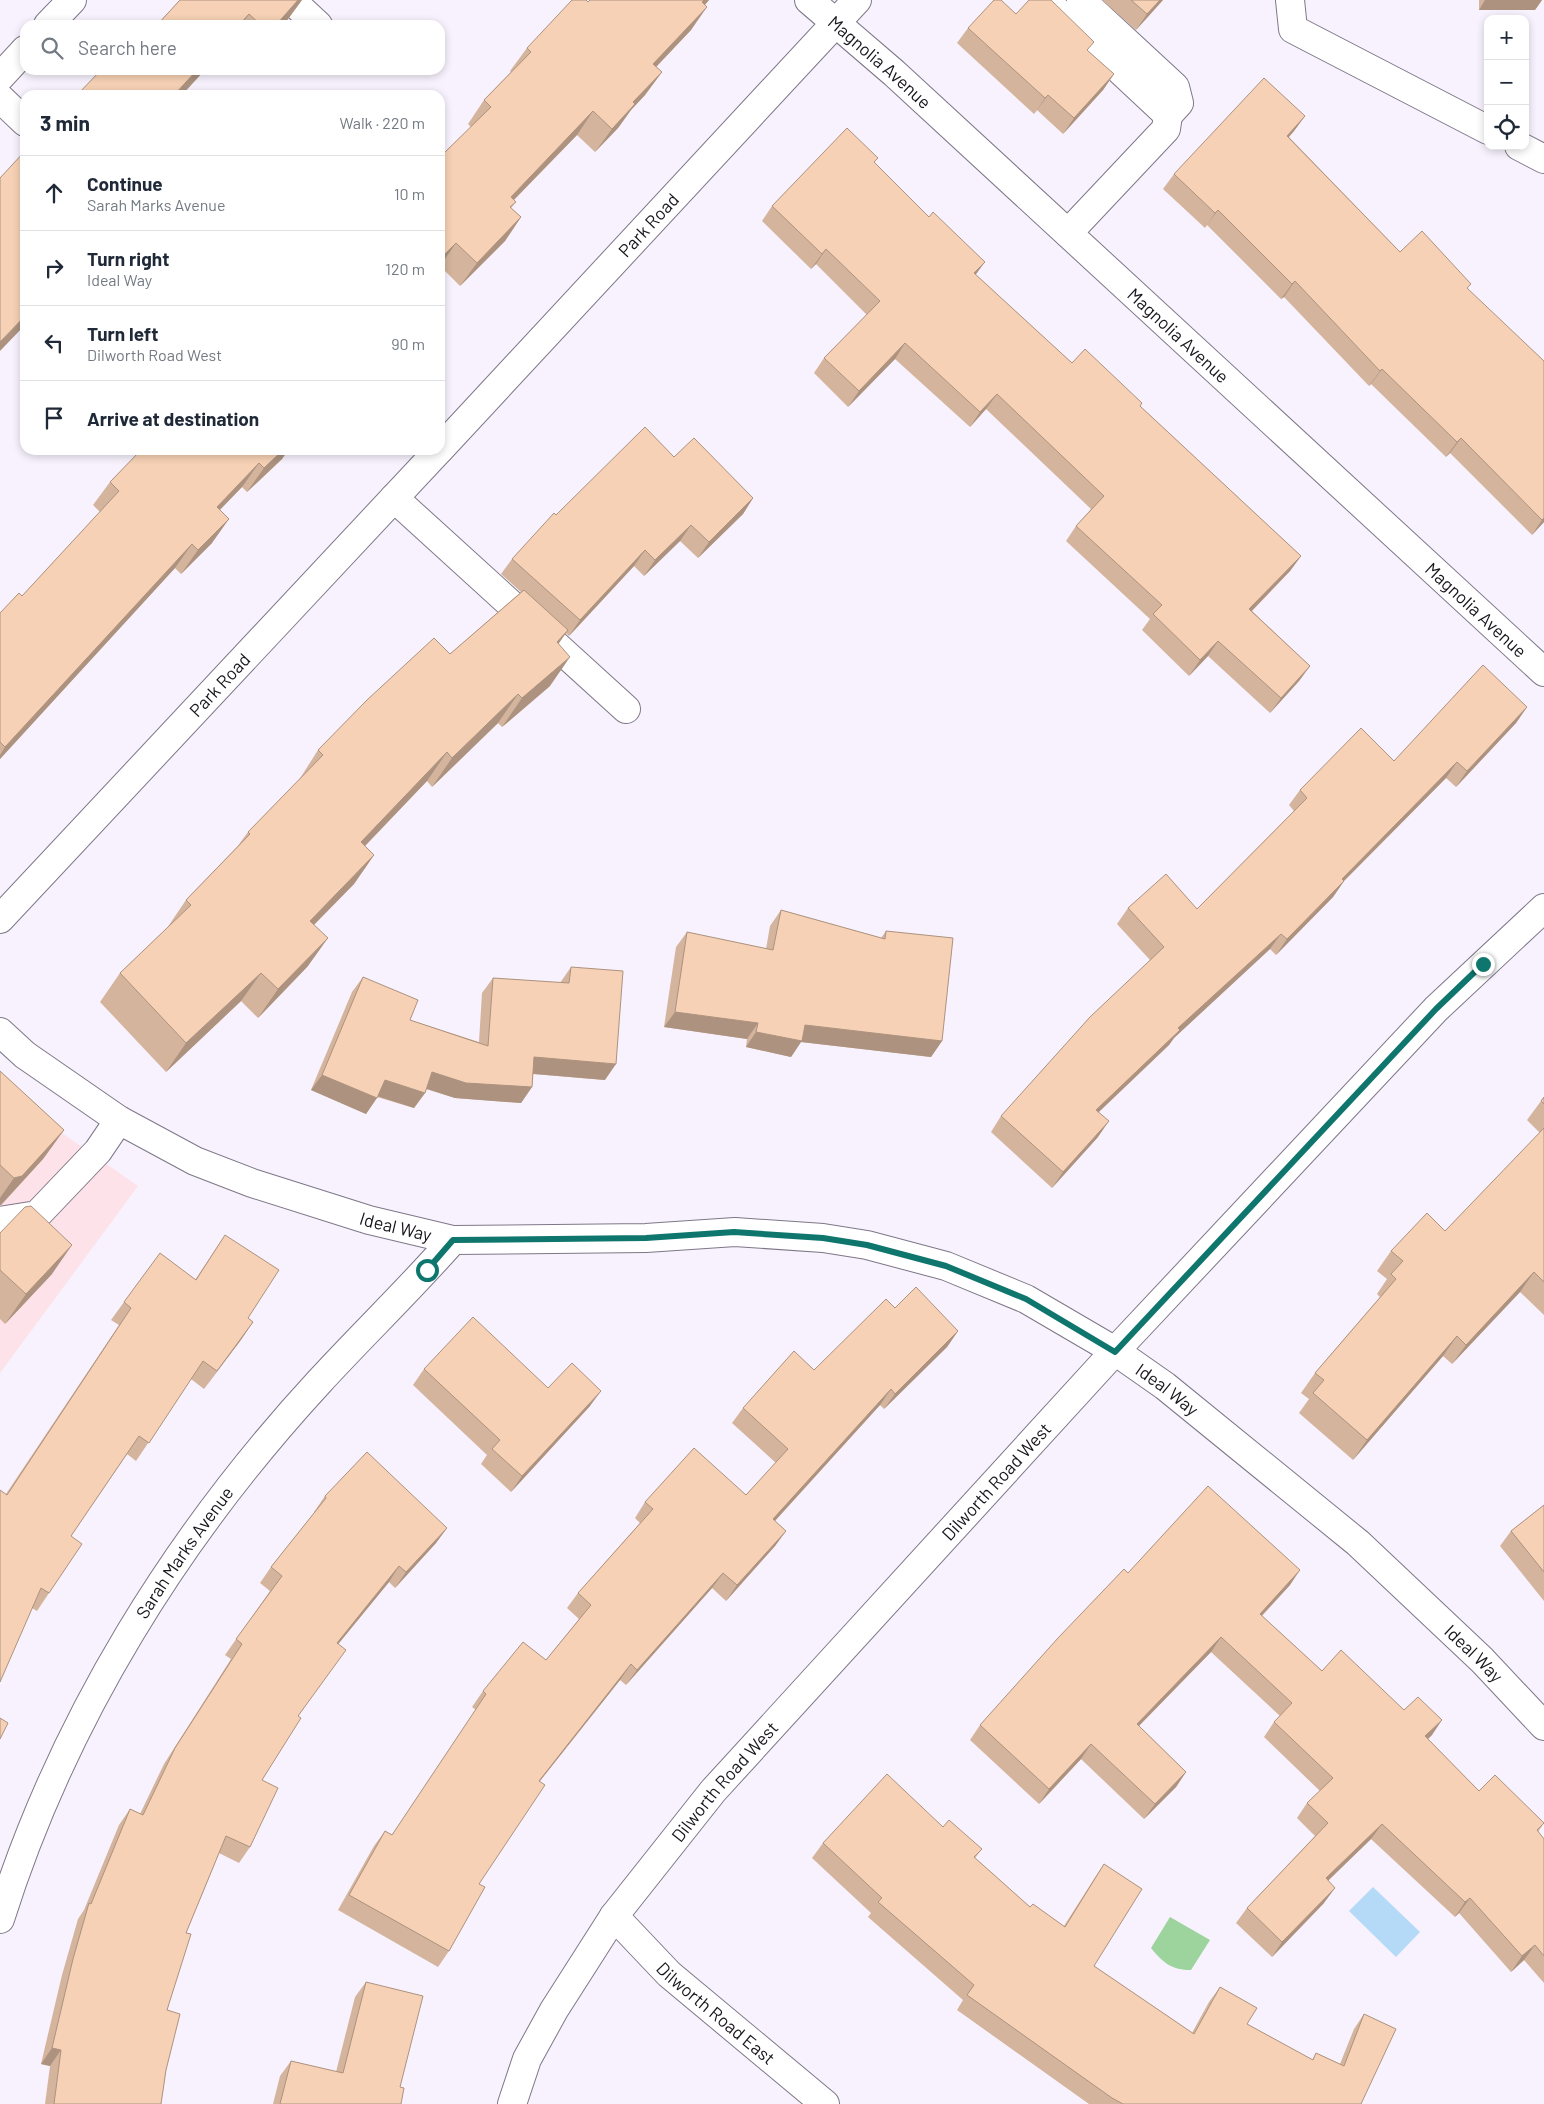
<!DOCTYPE html>
<meta charset="utf-8">
<style>
body{margin:0;font-family:Barlow,sans-serif;background:#f6f6f7;color:#1f2937}
.controls{position:absolute;right:15px;top:15px;display:grid;overflow:hidden;border-radius:10px;box-shadow:0 2px 8px #0003}
.controls button{width:45px;height:45px;display:grid;place-items:center;padding:0;border:0;border-bottom:1px solid #e0e1e3;background:#fff;color:#1f2937;font:25px sans-serif}
.stop{position:absolute;width:15px;height:15px;margin:-11px;border:4px solid #0f766e;border-radius:50%;background:#fff}
.stop.end{background:#0f766e;border-color:#fff;box-shadow:0 1px 5px #0008}
.list{margin:0;padding:0;list-style:none}
h2{display:flex;justify-content:space-between;align-items:center;height:65px;margin:0;padding:0 20px;font-size:21px}
h2 small{font-size:16px;font-weight:400;color:#747a83}
.list li{display:grid;grid-template-columns:32px 1fr auto;gap:15px;align-items:center;box-sizing:border-box;height:75px;padding:0 20px;border-top:1px solid #e0e1e3}
.list b{display:block;font-size:19px;white-space:nowrap}
.list p{margin:0;font-size:16px;white-space:nowrap;color:#747a83}
.list em{font-size:16px;font-style:normal;color:#747a83}
.icon{flex:none;width:28px;height:28px;fill:none;stroke:currentColor;stroke-width:2;stroke-linecap:round;stroke-linejoin:round}
.map{position:relative;flex:none;width:1544px;height:2104px;overflow:hidden}
.search{position:absolute;background:#fff;box-shadow:0 2px 8px #0003;left:20px;top:20px;width:425px;height:55px;display:flex;align-items:center;gap:12px;box-sizing:border-box;padding:0 18px;border-radius:15px;color:#747a83;font-size:19px}
.panel{position:absolute;background:#fff;box-shadow:0 2px 8px #0003;left:20px;top:90px;width:425px;height:365px;border-radius:15px}
.map>svg:first-child{display:block}
</style>
<div class="map">
<svg width="1544" height="2104" viewBox="0 0 1544 2104">
<rect width="100%" height="100%" fill="#f7f2fd"/>
<!-- commercial -->
<polygon fill="#fde2e9" points="0,1090 138,1186 0,1373"/>
<!-- green -->
<path fill="#9dd39d" d="M 1170,1917 L 1210,1940 L 1191,1970 C 1172,1970 1163,1963 1151,1948 Z"/>
<!-- water -->
<polygon fill="#b4daf7" points="1373,1887 1420,1932 1396,1957 1349,1911"/>
<g fill="none" stroke-linecap="round" stroke-linejoin="round">
<defs>
<g id="minor">
<polyline points="291,0 318,25"/>
<path id="s1" d="M 809,0 L 894,73 L 1544,672"/>
<polyline points="1045,0 1168,115 1166,129 1068,233"/>
<polyline points="1081,0 1175,87 1179,103 1168,115"/>
<polyline points="1290,0 1293,29 1488,130"/>
<polyline points="48,25 72,0"/>
<polyline points="0,77 25,50"/>
<polyline points="0,98 25,122"/>
<polyline points="1519,146 1544,159"/>
<path id="s2" d="M 440,449 L 857,0"/>
<polyline points="394,498 626,709"/>
<path id="s3" d="M 0,919 L 439,450"/>
<path id="s4" d="M 0,1032 L 25,1055 L 119,1120 L 195,1161 L 252,1183 L 369,1220 L 453,1240 L 646,1238 L 735,1232 L 823,1238 L 867,1245 L 946,1266 L 1026,1299 L 1115,1351 L 1165,1386 L 1358,1543 L 1482,1660 L 1544,1726"/>
<polyline points="0,1221 37,1215 98,1151 119,1120"/>
<path id="s5" d="M 614,1916 L 669,1974 L 825,2104"/>
<path id="s6" d="M 0,1919 C 63,1719 177,1536 319,1382 C 363,1334 410,1289 453,1240"/>
<path id="s7" d="M 512,2104 L 527,2059 L 554,2010 L 614,1916 L 713,1791 L 1115,1351 L 1436,1009 L 1544,908"/>
</g>
</defs>
<!-- minor casing -->
<use href="#minor" stroke="#7f7788" stroke-width="30"/>
<!-- minor -->
<use href="#minor" stroke="#fff" stroke-width="28"/>
</g>
<!-- wall -->
<g fill="#d4b49c">
<polygon points="180,0 302,0 288,19 283,25 157,25"/>
<polygon points="590,0 709,0 705,5 691,30 656,67 662,72 645,95 631,110 618,128 595,152 577,135 514,200 516,202 511,208 521,217 505,241 460,286 440,266 440,157 471,127 468,124 484,100 511,72 510,71 527,48"/>
<polygon points="1102,0 1163,0 1136,30"/>
<polygon points="1479,0 1542,0 1535,10 1479,10"/>
<polygon points="1016,14 1088,51 1114,74 1103,90 1063,134 1037,110 1034,114 957,43 968,28"/>
<polygon points="1305,116 1294,131 1289,137 1400,252 1468,289 1544,522 1532,535 1450,453 1446,457 1371,384 1369,386 1284,297 1281,299 1207,225 1205,228 1163,189 1174,174"/>
<polygon points="874,163 976,275 1072,363 1140,406 1301,556 1290,571 1252,611 1310,666 1299,681 1270,713 1208,656 1189,676 1142,630 1150,619 1066,541 1076,526 1091,509 986,409 970,427 895,359 848,407 814,373 824,358 867,315 816,264 811,269 762,221 772,206"/>
<polygon points="141,450 288,450 282,459 247,492 242,487 220,510 212,543 181,574 175,568 0,759 0,613 22,596 100,512 93,505 110,482"/>
<polygon points="674,457 753,498 743,514 698,558 680,541 644,576 634,566 569,636 566,633 558,644 550,686 502,727 498,723 432,787 427,781 365,846 374,855 354,884 314,925 308,966 258,1018 241,1001 166,1072 100,1002 120,973 167,928 186,900 237,847 248,832 299,780 318,750 450,654 521,592 501,574 512,559 556,515"/>
<polygon points="1527,707 1516,723 1456,787 1446,778 1344,881 1333,897 1276,955 1270,949 1174,1038 1169,1045 1099,1112 1098,1137 1052,1188 991,1132 1001,1116 1150,960 1117,924 1128,908 1197,909 1294,811 1289,805 1300,790 1394,761"/>
<polygon points="781,910 881,938 886,931 942,1041 931,1057 801,1042 791,1057 746,1047 747,1039 664,1027 676,947 687,932 766,949 770,926"/>
<polygon points="571,967 605,1080 533,1074 532,1087 521,1103 455,1098 426,1089 425,1093 414,1108 377,1097 366,1114 311,1090 352,992 363,977 410,1020 479,1042 482,993 493,978 560,983"/>
<polygon points="0,1071 64,1130 43,1159 1,1205 0,1205"/>
<polygon points="1544,1097 1544,1315 1520,1292 1452,1364 1443,1356 1353,1460 1299,1413 1309,1399 1301,1393 1315,1373 1380,1297 1377,1294 1387,1279 1377,1271 1391,1251 1445,1231 1540,1133 1527,1120"/>
<polygon points="0,1233 52,1274 5,1324 0,1319"/>
<polygon points="225,1235 248,1318 253,1322 204,1389 191,1379 136,1461 127,1454 71,1536 49,1593 37,1611 32,1608 6,1494 119,1325 111,1320 124,1302 195,1280"/>
<polygon points="895,1308 958,1331 947,1347 884,1409 880,1405 775,1521 786,1531 775,1546 726,1601 712,1588 626,1685 620,1680 540,1781 479,1884 449,1951 438,1967 338,1910 374,1846 385,1831 392,1835 476,1710 472,1707 483,1691 546,1660 579,1619 567,1608 578,1593 640,1523 635,1518 645,1502 746,1495 776,1463 732,1423 743,1408 814,1370"/>
<polygon points="424,1369 548,1388 590,1406 511,1492 481,1464 487,1455 413,1385"/>
<polygon points="325,1496 447,1528 436,1543 395,1588 389,1582 338,1644 298,1717 262,1780 250,1847 239,1863 219,1853 186,1933 167,2010 166,2070 161,2104 45,2104 50,2066 41,2064 62,1975 78,1919 84,1910 119,1825 130,1809 140,1814 164,1764 231,1659 225,1655 270,1591 260,1583 271,1567 315,1512 314,1512"/>
<polygon points="1544,1505 1544,1601 1500,1546 1511,1531"/>
<polygon points="1128,1573 1290,1585 1262,1616 1322,1671 1432,1735 1428,1739 1479,1791 1544,1823 1538,1832 1544,1839 1544,1983 1524,1960 1511,1972 1459,1913 1455,1917 1371,1839 1328,1881 1324,1903 1272,1957 1236,1923 1247,1908 1315,1836 1297,1818 1307,1803 1320,1791 1264,1737 1274,1722 1280,1716 1211,1652 1139,1726 1186,1772 1176,1787 1144,1819 1081,1759 1039,1804 970,1740 980,1725"/>
<polygon points="943,1827 982,1849 975,1858 1030,1907 1064,1926 1094,1879 1104,1864 1094,1966 1192,2033 1209,2002 1220,1987 1247,2024 1312,2060 1316,2053 1340,2064 1354,2029 1364,2014 1361,2104 1089,2104 957,2010 963,2000 868,1917 871,1913 812,1858 823,1843"/>
<polygon points="366,1982 400,2087 401,2104 273,2104 280,2076 291,2061 336,2072 355,1997"/>
</g>
<!-- shaded-wall -->
<g fill="#ac927f">
<polygon points="298,0 302,0 288,19 283,25 276,25"/>
<polygon points="704,0 709,0 686,26"/>
<polygon points="1160,0 1163,0 1136,30 1147,14"/>
<polygon points="1485,0 1542,0 1535,10 1479,10"/>
<polygon points="707,7 691,30 637,87 653,64"/>
<polygon points="249,14 241,25 239,25"/>
<polygon points="197,70 205,70 182,95 174,95"/>
<polygon points="662,72 645,95 631,110 618,128 595,152 612,129 633,102"/>
<polygon points="1114,74 1103,90 1063,134 1074,118"/>
<polygon points="1048,95 1037,110 1034,114 1045,98"/>
<polygon points="593,111 577,135 494,220 511,197"/>
<polygon points="1305,116 1294,131 1276,151 1287,136"/>
<polygon points="1218,210 1207,225 1205,228 1215,213"/>
<polygon points="521,217 505,241 460,286 477,263"/>
<polygon points="456,243 440,266 440,259"/>
<polygon points="826,249 816,264 811,269 822,254"/>
<polygon points="985,262 974,277 974,273"/>
<polygon points="1295,281 1284,297 1281,299 1292,284"/>
<polygon points="25,316 25,325 0,351 0,342"/>
<polygon points="905,343 895,359 848,407 859,391"/>
<polygon points="1382,369 1371,384 1369,386 1380,371"/>
<polygon points="997,394 986,409 970,427 980,412"/>
<polygon points="1461,438 1450,453 1446,457 1457,442"/>
<polygon points="282,450 288,450 282,459 247,492 264,468"/>
<polygon points="259,463 242,487 200,530 217,507"/>
<polygon points="753,498 743,514 698,558 709,542"/>
<polygon points="1544,518 1544,522 1532,535 1542,520"/>
<polygon points="229,519 212,543 181,574 198,550"/>
<polygon points="691,525 680,541 644,576 655,560"/>
<polygon points="192,544 175,568 0,759 0,755 5,747"/>
<polygon points="645,550 634,566 569,636 580,620"/>
<polygon points="1301,556 1290,571 1239,624 1249,609"/>
<polygon points="568,630 548,659 557,642"/>
<polygon points="1218,641 1208,656 1189,676 1200,660"/>
<polygon points="570,657 550,686 502,727 522,698"/>
<polygon points="1310,666 1299,681 1270,713 1281,698"/>
<polygon points="518,694 498,723 432,787 452,758"/>
<polygon points="1527,707 1516,723 1456,787 1467,771"/>
<polygon points="447,752 427,781 341,871 361,842"/>
<polygon points="1457,762 1446,778 1331,894 1342,879"/>
<polygon points="374,855 354,884 290,949 310,921"/>
<polygon points="1344,881 1333,897 1276,955 1287,939"/>
<polygon points="1281,934 1270,949 1174,1038 1169,1045 1085,1125 1096,1110 1178,1028"/>
<polygon points="328,938 308,966 258,1018 278,989"/>
<polygon points="261,973 241,1001 166,1072 186,1043"/>
<polygon points="675,1012 758,1023 747,1039 664,1027"/>
<polygon points="805,1025 942,1041 931,1057 801,1042 791,1057 746,1047 756,1032"/>
<polygon points="534,1057 616,1064 605,1080 523,1073"/>
<polygon points="432,1072 532,1087 521,1103 455,1098 421,1087"/>
<polygon points="322,1075 377,1098 366,1114 311,1090"/>
<polygon points="385,1080 425,1093 414,1108 374,1095"/>
<polygon points="1109,1121 1098,1137 1052,1188 1063,1172"/>
<polygon points="64,1130 43,1159 1,1205 0,1205 0,1198 14,1178"/>
<polygon points="72,1245 52,1274 5,1324 26,1294"/>
<polygon points="1534,1272 1520,1292 1452,1364 1466,1345"/>
<polygon points="253,1322 241,1340 204,1389 217,1371"/>
<polygon points="958,1331 947,1347 884,1409 895,1394"/>
<polygon points="1457,1336 1443,1356 1353,1460 1367,1440"/>
<polygon points="891,1389 880,1405 762,1535 773,1519"/>
<polygon points="601,1391 590,1406 511,1492 522,1476"/>
<polygon points="447,1528 436,1543 395,1588 406,1572"/>
<polygon points="786,1531 775,1546 726,1601 737,1585"/>
<polygon points="399,1566 389,1582 326,1659 337,1643"/>
<polygon points="1300,1570 1290,1585 1249,1629 1260,1614"/>
<polygon points="723,1573 712,1588 626,1685 637,1670"/>
<polygon points="1221,1637 1211,1652 1126,1739 1137,1724"/>
<polygon points="631,1664 620,1680 528,1796 539,1781"/>
<polygon points="1442,1720 1432,1735 1415,1751 1425,1736"/>
<polygon points="1091,1744 1081,1759 1039,1804 1049,1789"/>
<polygon points="1186,1772 1176,1787 1144,1819 1155,1804"/>
<polygon points="1382,1824 1371,1839 1315,1893 1326,1878"/>
<polygon points="1335,1888 1324,1903 1272,1957 1282,1942"/>
<polygon points="1470,1898 1459,1913 1455,1917 1465,1902"/>
<polygon points="1535,1945 1524,1960 1511,1972 1522,1956"/>
<polygon points="52,2048 61,2050 50,2066 41,2064"/>
</g>
<!-- building -->
<g fill="#f6d1b5" stroke="#ac927f">
<polygon points="180,0 298,0 276,25 261,25 249,14 239,25 157,25"/>
<polygon points="572,0 586,0 588,2 590,0 704,0 702,2 707,7 653,64 662,72 633,102 635,104 612,129 593,111 511,197 516,202 510,207 521,217 477,263 456,243 440,259 440,157 491,107 484,100 531,52 527,48"/>
<polygon points="994,0 1001,0 1016,14 1029,0 1051,0 1094,42 1087,50 1114,74 1074,118 1048,95 1045,98 968,28"/>
<polygon points="1131,0 1160,0 1147,14"/>
<polygon points="101,70 197,70 174,95 77,95"/>
<polygon points="1264,78 1305,116 1287,136 1400,252 1422,231 1471,284 1467,288 1544,361 1544,518 1542,520 1461,438 1457,442 1382,369 1380,371 1295,281 1292,284 1218,210 1215,213 1174,174"/>
<polygon points="847,128 878,158 874,162 929,217 933,212 985,262 974,273 1072,363 1085,349 1142,403 1140,406 1301,556 1249,609 1310,666 1281,698 1218,641 1200,660 1153,614 1162,605 1076,526 1104,496 997,394 980,412 905,343 859,391 824,358 880,301 826,249 822,254 772,206"/>
<polygon points="25,151 25,316 0,342 0,178"/>
<polygon points="645,427 674,457 694,438 753,498 709,542 691,525 655,560 645,550 580,620 512,559 554,513 556,515"/>
<polygon points="141,450 283,450 264,468 259,463 217,507 229,519 198,550 192,544 5,747 0,742 0,613 19,593 22,596 119,491 110,482"/>
<polygon points="524,590 568,630 557,642 570,657 522,698 518,694 452,758 447,752 361,842 374,855 310,921 328,938 278,989 261,973 186,1043 120,973 191,905 186,900 250,834 248,832 323,755 318,750 367,700 434,638 450,654"/>
<polygon points="1483,665 1527,707 1467,771 1457,762 1342,879 1344,881 1287,939 1281,934 1178,1028 1180,1030 1096,1110 1109,1121 1063,1172 1001,1116 1090,1017 1164,947 1128,908 1166,874 1197,909 1307,798 1300,790 1361,728 1394,761"/>
<polygon points="781,910 885,939 886,931 953,938 942,1041 805,1025 802,1041 756,1032 758,1023 675,1012 687,932 773,950"/>
<polygon points="571,967 623,971 616,1064 534,1057 532,1087 466,1083 432,1072 425,1093 385,1080 377,1098 322,1075 363,977 418,1000 410,1020 488,1046 493,978 569,983"/>
<polygon points="0,1071 64,1130 22,1176 14,1178 0,1165"/>
<polygon points="1544,1097 1544,1104 1541,1101"/>
<polygon points="1544,1128 1544,1282 1534,1272 1466,1345 1457,1336 1367,1440 1313,1393 1324,1380 1315,1373 1396,1279 1391,1274 1403,1261 1391,1251 1427,1213 1445,1231"/>
<polygon points="31,1206 72,1245 26,1294 0,1270 0,1233 25,1207"/>
<polygon points="225,1235 279,1270 248,1318 253,1322 217,1371 203,1361 149,1443 139,1436 71,1536 82,1544 49,1593 41,1588 0,1682 0,1490 7,1495 131,1308 124,1302 160,1253 196,1280"/>
<polygon points="916,1287 958,1331 895,1394 891,1389 773,1519 786,1531 737,1585 723,1573 637,1670 631,1664 539,1781 545,1785 479,1884 485,1887 449,1951 349,1895 385,1831 392,1835 486,1694 483,1691 523,1642 546,1660 591,1605 578,1593 653,1509 645,1502 694,1448 746,1495 788,1449 743,1408 794,1351 814,1370 886,1299 895,1308"/>
<polygon points="473,1317 548,1388 572,1363 601,1391 522,1476 492,1449 500,1440 424,1369"/>
<polygon points="367,1452 447,1528 406,1572 399,1566 337,1643 346,1650 298,1716 301,1718 262,1780 278,1788 250,1847 226,1836 186,1933 191,1934 167,2010 180,2014 166,2070 161,2104 54,2104 61,2050 52,2048 73,1959 89,1903 91,1904 130,1809 143,1815 175,1748 242,1644 236,1639 282,1576 271,1567 326,1498 325,1496"/>
<polygon points="1208,1486 1300,1570 1260,1614 1322,1671 1341,1650 1404,1710 1418,1697 1442,1720 1425,1736 1479,1791 1495,1775 1544,1823 1537,1830 1544,1839 1544,1956 1535,1945 1522,1956 1470,1898 1465,1902 1382,1824 1326,1878 1335,1888 1282,1942 1247,1908 1328,1823 1307,1803 1333,1778 1274,1722 1292,1703 1221,1637 1137,1724 1186,1772 1155,1804 1091,1744 1049,1789 980,1725 1058,1638 1124,1569 1128,1573"/>
<polygon points="1544,1505 1544,1572 1511,1531"/>
<polygon points="0,1718 8,1723 0,1739"/>
<polygon points="887,1774 943,1827 949,1820 982,1849 974,1857 1030,1907 1033,1904 1065,1927 1104,1864 1142,1889 1094,1966 1194,2034 1220,1987 1257,2008 1247,2024 1313,2060 1316,2053 1344,2066 1364,2014 1396,2029 1361,2104 1123,2104 1112,2098 967,1995 974,1985 878,1902 882,1898 823,1843"/>
<polygon points="366,1982 423,1996 400,2087 404,2088 401,2104 280,2104 291,2061 343,2073"/>
</g>
<g fill="none" stroke-linecap="round" stroke-linejoin="round">
<!-- route -->
<polyline stroke="#0f766e" stroke-width="6" points="427,1270 453,1240 646,1238 734,1232 823,1238 867,1245 946,1266 1026,1299 1115,1352 1436,1009 1483,964"/>
</g>
<g text-anchor="middle" dominant-baseline="central" stroke-width="4" stroke-linejoin="round" paint-order="stroke">
<!-- street labels -->
<g font-size="18" fill="#18151b" stroke="#fff">
<text stroke="none"><textPath href="#s1" startOffset="94">Magnolia Avenue</textPath></text>
<text stroke="none"><textPath href="#s2" startOffset="306">Park Road</textPath></text>
<text stroke="none"><textPath href="#s1" startOffset="499">Magnolia Avenue</textPath></text>
<text stroke="none"><textPath href="#s1" startOffset="904">Magnolia Avenue</textPath></text>
<text stroke="none"><textPath href="#s3" startOffset="321">Park Road</textPath></text>
<text stroke="none"><textPath href="#s4" startOffset="446">Ideal Way</textPath></text>
<text stroke="none"><textPath href="#s4" startOffset="1256">Ideal Way</textPath></text>
<text stroke="none"><textPath href="#s7" startOffset="794">Dilworth Road West</textPath></text>
<text stroke="none"><textPath href="#s6" startOffset="412">Sarah Marks Avenue</textPath></text>
<text stroke="none"><textPath href="#s4" startOffset="1661">Ideal Way</textPath></text>
<text stroke="none"><textPath href="#s7" startOffset="389">Dilworth Road West</textPath></text>
<text stroke="none"><textPath href="#s5" startOffset="141">Dilworth Road East</textPath></text>
</g>
</g>
</svg>
<div class="controls">
<button>+</button>
<button>−</button>
<button><svg class="icon" aria-label="locate" viewBox="0 0 24 24"><circle cx="12" cy="12" r="6"/><path d="M12 2v4M12 18v4M2 12h4M18 12h4"/></svg></button>
</div>
<div class="stop" style="left:427px;top:1270px"></div>
<div class="stop end" style="left:1483px;top:964px"></div>
<div class="search"><svg class="icon" aria-label="search" viewBox="0 0 24 24"><circle cx="10" cy="10" r="6"/><path d="M15 15l6 6"/></svg>Search here</div>
<section class="panel">
<h2>3 min<small>Walk · 220 m</small></h2>
<ul class="list">
<li><svg class="icon" aria-label="ahead" viewBox="0 0 24 24"><path d="M12 20V5M6 11l6-6 6 6"/></svg><div><b>Continue</b><p>Sarah Marks Avenue</p></div><em>10 m</em></li>
<li><svg class="icon" aria-label="right" viewBox="0 0 24 24"><path d="M7 20v-9h11M14 6l5 5-5 5"/></svg><div><b>Turn right</b><p>Ideal Way</p></div><em>120 m</em></li>
<li><svg class="icon" aria-label="left" viewBox="0 0 24 24"><path d="M17 20v-9H6M10 6l-5 5 5 5"/></svg><div><b>Turn left</b><p>Dilworth Road West</p></div><em>90 m</em></li>
<li><svg class="icon" aria-label="arrive" viewBox="0 0 24 24"><path d="M6 21V4h12l-3 4 3 4H6"/></svg><div><b>Arrive at destination</b></div></li>
</ul>
</section>
</div>
